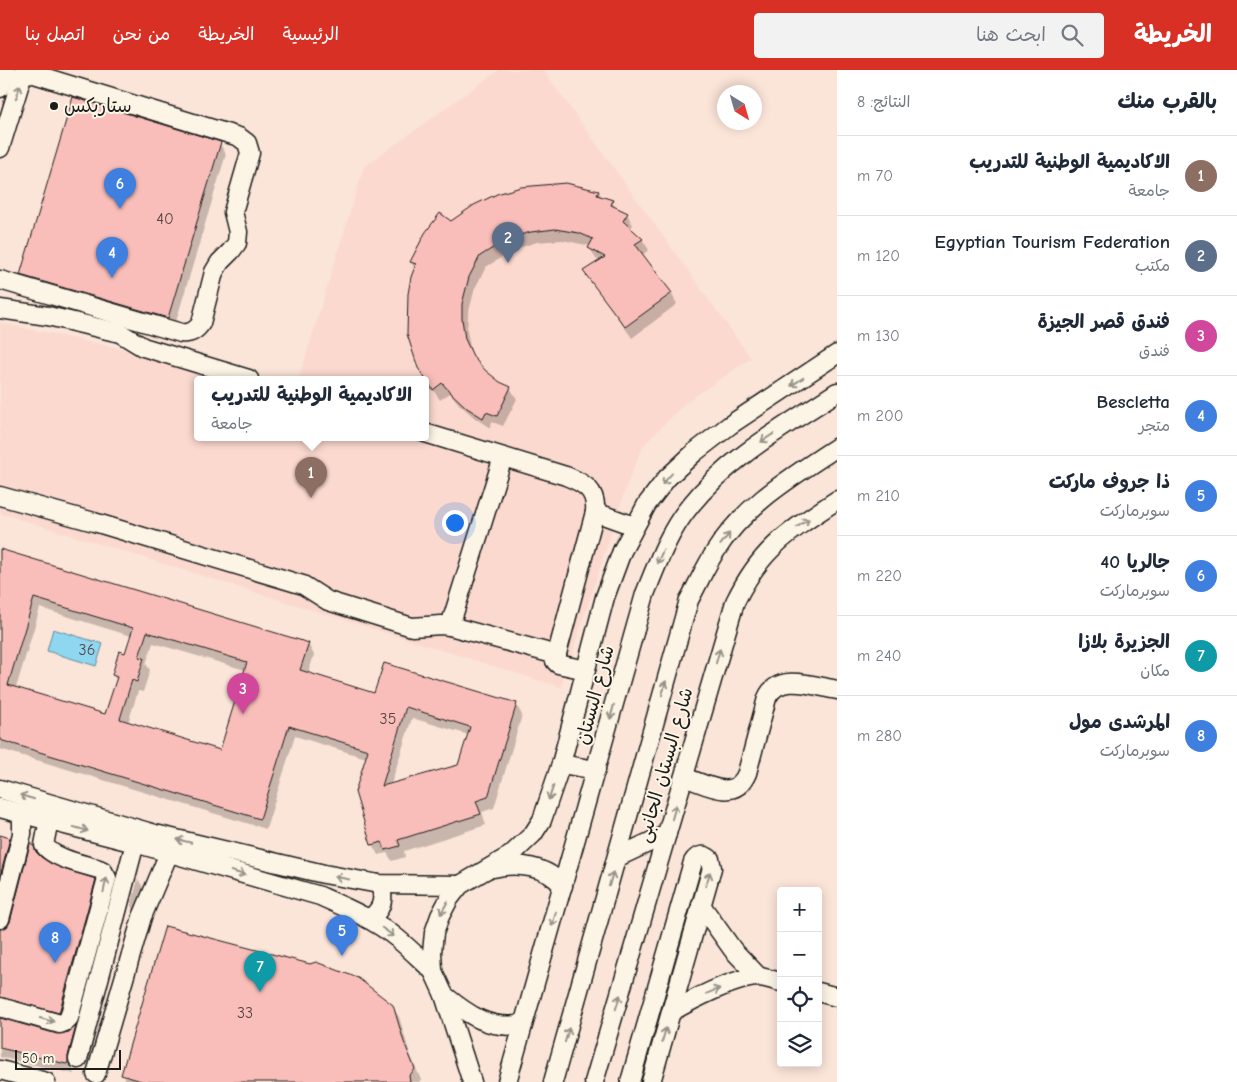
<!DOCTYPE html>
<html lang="ar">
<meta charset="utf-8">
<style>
body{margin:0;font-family:"Comic Neue","Playpen Sans Arabic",sans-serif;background:#f2f2f3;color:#1f2937;direction:rtl}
.controls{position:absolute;right:15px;bottom:15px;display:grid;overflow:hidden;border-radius:5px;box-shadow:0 2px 12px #0003}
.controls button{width:45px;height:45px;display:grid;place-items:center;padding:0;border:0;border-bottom:1px solid #e0e1e3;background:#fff;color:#1f2937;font:25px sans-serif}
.compass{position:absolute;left:717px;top:15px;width:45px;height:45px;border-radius:50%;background:#fff;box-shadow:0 2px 12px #0003;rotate:143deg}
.scale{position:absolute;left:15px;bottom:12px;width:106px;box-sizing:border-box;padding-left:5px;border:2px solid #1c1c1c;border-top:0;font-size:14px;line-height:18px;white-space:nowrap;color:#1c1c1c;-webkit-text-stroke:4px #fcf5e5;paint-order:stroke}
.you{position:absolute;left:454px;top:452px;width:18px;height:18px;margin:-12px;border:4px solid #fff;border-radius:50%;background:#1a73e8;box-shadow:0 0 0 8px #1a73e833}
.badge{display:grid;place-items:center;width:32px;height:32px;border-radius:50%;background:#d93025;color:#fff;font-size:16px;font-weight:700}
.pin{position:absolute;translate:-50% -41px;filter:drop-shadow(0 1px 2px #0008)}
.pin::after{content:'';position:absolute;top:26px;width:18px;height:15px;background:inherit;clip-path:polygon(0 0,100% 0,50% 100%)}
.popup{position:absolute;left:194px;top:306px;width:235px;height:65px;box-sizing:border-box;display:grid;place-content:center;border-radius:5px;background:#fff;filter:drop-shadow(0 1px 4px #0005);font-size:16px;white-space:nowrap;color:#747a83}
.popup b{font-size:19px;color:#1f2937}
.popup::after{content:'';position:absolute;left:50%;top:100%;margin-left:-10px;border:10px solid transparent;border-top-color:#fff}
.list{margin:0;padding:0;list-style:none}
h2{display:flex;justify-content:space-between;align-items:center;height:65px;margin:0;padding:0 20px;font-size:21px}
h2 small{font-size:16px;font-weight:400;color:#747a83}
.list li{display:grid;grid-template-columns:32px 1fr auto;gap:15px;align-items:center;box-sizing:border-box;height:80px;padding:0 20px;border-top:1px solid #e0e1e3}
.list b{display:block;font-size:19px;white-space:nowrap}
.list p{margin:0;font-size:16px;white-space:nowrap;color:#747a83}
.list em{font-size:16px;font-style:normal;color:#747a83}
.icon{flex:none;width:28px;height:28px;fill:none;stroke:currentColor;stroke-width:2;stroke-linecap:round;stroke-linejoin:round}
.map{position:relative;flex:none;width:837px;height:1012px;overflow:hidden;direction:ltr}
header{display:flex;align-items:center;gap:30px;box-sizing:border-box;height:70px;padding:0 25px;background:#d93025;color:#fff}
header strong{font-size:24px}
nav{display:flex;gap:28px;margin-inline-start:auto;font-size:18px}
.search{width:350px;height:45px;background:#f2f2f3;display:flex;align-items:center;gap:12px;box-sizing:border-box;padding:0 18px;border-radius:5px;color:#747a83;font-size:19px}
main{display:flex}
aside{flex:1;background:#fff}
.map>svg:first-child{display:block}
</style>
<header>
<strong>الخريطة</strong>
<div class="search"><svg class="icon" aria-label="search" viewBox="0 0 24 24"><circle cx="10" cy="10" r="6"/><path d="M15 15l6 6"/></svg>ابحث هنا</div>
<nav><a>الرئيسية</a><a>الخريطة</a><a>من نحن</a><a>اتصل بنا</a></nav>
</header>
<main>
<aside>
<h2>بالقرب منك<small>النتائج: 8</small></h2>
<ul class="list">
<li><span class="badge" style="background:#8d6e63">1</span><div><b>الاكاديمية الوطنية للتدريب</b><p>جامعة</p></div><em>70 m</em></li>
<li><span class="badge" style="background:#5c6f8a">2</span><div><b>Egyptian Tourism Federation</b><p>مكتب</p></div><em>120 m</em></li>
<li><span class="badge" style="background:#d1479c">3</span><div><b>فندق قصر الجيزة</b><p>فندق</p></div><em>130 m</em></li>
<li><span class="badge" style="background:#3f7fe0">4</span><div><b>Bescletta</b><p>متجر</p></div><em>200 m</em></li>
<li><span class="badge" style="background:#3f7fe0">5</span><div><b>ذا جروف ماركت</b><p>سوبرماركت</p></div><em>210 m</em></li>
<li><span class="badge" style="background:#3f7fe0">6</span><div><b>جالريا 40</b><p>سوبرماركت</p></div><em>220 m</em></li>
<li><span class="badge" style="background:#0f9aa8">7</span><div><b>الجزيرة بلازا</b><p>مكان</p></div><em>240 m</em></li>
<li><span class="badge" style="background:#3f7fe0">8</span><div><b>المرشدى مول</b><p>سوبرماركت</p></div><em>280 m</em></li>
</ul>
</aside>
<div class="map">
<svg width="837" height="1012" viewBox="0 0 837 1012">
<rect width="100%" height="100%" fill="#fbe4d8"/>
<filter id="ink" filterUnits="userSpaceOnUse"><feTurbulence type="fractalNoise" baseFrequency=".02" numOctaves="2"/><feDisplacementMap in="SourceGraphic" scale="10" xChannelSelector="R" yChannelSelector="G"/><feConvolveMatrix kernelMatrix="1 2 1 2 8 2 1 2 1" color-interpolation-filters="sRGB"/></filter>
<g filter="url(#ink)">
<!-- built -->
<polygon fill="#fbd9cf" points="499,0 543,0 751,288 685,333 643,376 627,414 561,617 0,443 0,253 266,309 197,309 197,367 425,367 425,309 299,309 364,97"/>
<!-- water -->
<polygon fill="#8fd6f0" stroke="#618c9b" points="53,559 103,574 96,596 47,581"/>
<!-- shadow -->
<g fill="#0003" fill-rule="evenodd">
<polygon points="220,74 226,84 174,258 27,215 21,204"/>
<polygon points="566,114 599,122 602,128 612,131 616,139 627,144 633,155 630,159 642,169 649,180 642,185 671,223 677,234 632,268 585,201 601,191 596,189 590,178 591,176 562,170 537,172 515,179 486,197 475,218 468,245 467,261 471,281 476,292 485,302 500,313 510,318 517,329 503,356 492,352 490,358 475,348 459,334 450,323 440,330 426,309 415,199 411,192 451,153"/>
<path d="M 0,481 L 308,574 L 314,585 L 308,604 L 375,624 L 516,634 L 522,645 L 494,738 L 482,742 L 486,755 L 404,781 L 405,787 L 392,791 L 387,783 L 378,785 L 372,774 L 366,688 L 295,666 L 266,759 L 0,679 ZM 40,538 L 131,566 L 126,584 L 113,605 L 117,611 L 106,646 L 16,618 ZM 153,573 L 245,600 L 221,681 L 128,653 L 138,621 L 143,622 L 150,600 L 146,594 ZM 412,648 L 469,665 L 459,696 L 391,714 Z"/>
<polygon points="0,767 9,769 15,780 0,840"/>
<polygon points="39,786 49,795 95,811 101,821 65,953 0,940 0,860 9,857"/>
<polygon points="138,809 144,819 136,845 131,836"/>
<polygon points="392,936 399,947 410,984 421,1010 419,1012 127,1012 123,1005"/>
<polygon points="0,949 57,966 70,963 75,958 81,968 73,998 74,1004 0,987"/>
</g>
<!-- building -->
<g fill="#fabeba" stroke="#1c1c1c" fill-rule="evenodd">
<polygon points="73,27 221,72 168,248 20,205"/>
<polygon points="566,113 599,121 597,125 613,130 611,135 628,143 623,151 643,169 635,174 672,223 625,257 583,201 605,187 588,178 593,169 579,163 555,159 531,162 509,168 480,186 469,207 462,234 462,249 465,269 474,288 486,301 500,312 511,317 497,346 486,342 483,348 467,338 451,323 442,313 433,320 418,298 407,264 408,224 411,207 416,194 410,192 425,163 440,143 451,151 474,135 497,124 521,117"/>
<path d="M 0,479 L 309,573 L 300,600 L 374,623 L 384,593 L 517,633 L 488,727 L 476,731 L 481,744 L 398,770 L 400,776 L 385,780 L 382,772 L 371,775 L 355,722 L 368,680 L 289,656 L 260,749 L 0,670 ZM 34,528 L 133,558 L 125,583 L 119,581 L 112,605 L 117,607 L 105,644 L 8,615 ZM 147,562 L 247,592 L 220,680 L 120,649 L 132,610 L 137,612 L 144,588 L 139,587 ZM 406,637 L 470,657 L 458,695 L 382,716 Z"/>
<polygon points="0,765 10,768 0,807"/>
<polygon points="30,774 34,776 36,782 41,787 50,793 66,800 96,809 59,943 0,927 0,859 7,857 10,852"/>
<polygon points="165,856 310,894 316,892 358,908 393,935 404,972 415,999 409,1006 410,1012 145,1012 121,1005"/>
<polygon points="0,948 57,964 69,962 76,956 68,986 68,993 66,994 0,978"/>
</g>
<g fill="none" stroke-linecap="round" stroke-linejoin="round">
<defs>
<g id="minor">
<polyline points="0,18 6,0"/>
<polyline points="0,78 24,0"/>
<path d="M 0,210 L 181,263 C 190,264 196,261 201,253 L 214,202 L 220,192 L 231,181 L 237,173 L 238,162 L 233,142 L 250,83 L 247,73 L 239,67 L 24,1"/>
<polyline points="0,239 48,246 120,263 143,277 249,309"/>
<path d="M 425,363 L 566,406 C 584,413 597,420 595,442 L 555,591 L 558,594 L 586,600"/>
<polyline points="0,426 94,452 303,515 328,531 412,557 441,555 450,556 557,585"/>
<polyline points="595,442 634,456"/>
<polyline points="450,556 503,387"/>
<polyline points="561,694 596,700"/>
<path d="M 684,707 C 706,714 735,733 747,703 L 767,628 C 778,602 814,616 837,620"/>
<polyline points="0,719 155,764 324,804 379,814 460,815"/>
<path d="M 0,738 L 135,773 L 320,826 C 347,838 375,850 398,869 C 410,879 421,890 433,901"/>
<polyline points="618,787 667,764"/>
<path d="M 493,798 C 517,792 547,796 563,816"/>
<polyline points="701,835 733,880 759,907"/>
<polyline points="0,849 22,764 22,750 19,743"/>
<path d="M 368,849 C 382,841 386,828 379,814"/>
<polyline points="818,922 837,927"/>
<path d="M 444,925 C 468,945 491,961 523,954"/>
<path d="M 0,937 L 60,954 L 65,952 L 69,948 L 107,808 L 103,801 L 99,799 C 83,794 54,789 44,775 L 51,740"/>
<path d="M 671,942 C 692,930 734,908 758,907 C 765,907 774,911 781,912"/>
<polyline points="78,989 135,773"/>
<polyline points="0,1000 46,1012"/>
<polyline points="96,1004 142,847 169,783"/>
<polyline points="472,1012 444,925 433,901 432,882 434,863 440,846 449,829 460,815 511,785 533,764 542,750 561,694 605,527 622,481 647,434 667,408 695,382 730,355 837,284"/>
<path d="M 507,1012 L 645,524 C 657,494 669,461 690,436 C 729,387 786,356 837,322"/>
<path d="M 553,1012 L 689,530 C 698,514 705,497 715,482 C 744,435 792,407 837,377"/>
<path d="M 594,1012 L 735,532 C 761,478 789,462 837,430"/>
<path d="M 630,1012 L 693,792 C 697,785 704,784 710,789 L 712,798 L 651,1012"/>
</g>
</defs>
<!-- minor casing -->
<use href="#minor" stroke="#1c1c1c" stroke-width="21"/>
<!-- minor -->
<use href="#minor" stroke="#fcf5e5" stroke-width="18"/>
</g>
<!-- one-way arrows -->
<defs><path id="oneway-shaft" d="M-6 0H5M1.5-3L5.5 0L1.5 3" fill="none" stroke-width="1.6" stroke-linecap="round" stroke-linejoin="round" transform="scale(1.25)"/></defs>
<g stroke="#97938b">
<use href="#oneway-shaft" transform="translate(18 22) rotate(-72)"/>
<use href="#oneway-shaft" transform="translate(797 312) rotate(147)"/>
<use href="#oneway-shaft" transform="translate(767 368) rotate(146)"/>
<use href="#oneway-shaft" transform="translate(667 409) rotate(132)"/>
<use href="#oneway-shaft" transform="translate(803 453) rotate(-34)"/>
<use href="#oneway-shaft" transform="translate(725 469) rotate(-52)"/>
<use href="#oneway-shaft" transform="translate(660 487) rotate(114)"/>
<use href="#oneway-shaft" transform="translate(718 586) rotate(-74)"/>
<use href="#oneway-shaft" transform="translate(664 618) rotate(-74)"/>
<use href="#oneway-shaft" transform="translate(612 642) rotate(105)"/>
<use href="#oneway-shaft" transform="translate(551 723) rotate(109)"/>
<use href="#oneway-shaft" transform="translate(27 727) rotate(-163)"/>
<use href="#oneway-shaft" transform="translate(674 742) rotate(-74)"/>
<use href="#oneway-shaft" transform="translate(81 759) rotate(15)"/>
<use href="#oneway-shaft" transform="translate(184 771) rotate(-167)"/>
<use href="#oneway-shaft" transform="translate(238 803) rotate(16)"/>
<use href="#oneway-shaft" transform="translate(342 808) rotate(-169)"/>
<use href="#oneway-shaft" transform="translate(611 809) rotate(-74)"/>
<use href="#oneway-shaft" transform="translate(708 809) rotate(-74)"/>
<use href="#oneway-shaft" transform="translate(105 815) rotate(-78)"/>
<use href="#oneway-shaft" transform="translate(444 838) rotate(119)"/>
<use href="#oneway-shaft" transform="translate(554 849) rotate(106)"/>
<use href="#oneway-shaft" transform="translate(388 862) rotate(35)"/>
<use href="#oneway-shaft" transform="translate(713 921) rotate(-22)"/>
<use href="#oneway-shaft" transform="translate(618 932) rotate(-73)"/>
<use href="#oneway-shaft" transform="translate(47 950) rotate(16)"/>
<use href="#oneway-shaft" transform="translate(567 965) rotate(-74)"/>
<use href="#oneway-shaft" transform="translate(664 965) rotate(-74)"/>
</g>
</g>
<!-- markers -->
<circle fill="#1c1c1c" stroke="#fcf5e5" stroke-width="2" cx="54" cy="36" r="5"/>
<g text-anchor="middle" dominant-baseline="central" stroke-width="4" stroke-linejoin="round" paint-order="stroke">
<!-- number labels -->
<g font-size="16" fill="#544444">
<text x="165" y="149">40</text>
<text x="87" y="580">36</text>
<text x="388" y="649">35</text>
<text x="245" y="943">33</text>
</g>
<!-- poi labels -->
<g font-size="19" fill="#1c1c1c" stroke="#fcf5e5" text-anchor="start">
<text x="64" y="36">ستاربكس</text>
</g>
<!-- street labels -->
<g font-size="19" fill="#1c1c1c" stroke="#fcf5e5">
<text transform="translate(595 625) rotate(-75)">شارع البستان</text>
<text transform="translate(665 695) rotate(-74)">شارع البستان الجانبى</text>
</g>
</g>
</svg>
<div class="controls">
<button>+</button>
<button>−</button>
<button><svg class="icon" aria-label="locate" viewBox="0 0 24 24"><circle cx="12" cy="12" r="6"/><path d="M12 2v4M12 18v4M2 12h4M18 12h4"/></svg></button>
<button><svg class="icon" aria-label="layers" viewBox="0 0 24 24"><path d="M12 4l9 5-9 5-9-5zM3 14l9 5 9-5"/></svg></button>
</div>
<svg class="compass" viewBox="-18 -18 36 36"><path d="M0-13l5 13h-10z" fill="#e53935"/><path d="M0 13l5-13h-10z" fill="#747a83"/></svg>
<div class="scale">50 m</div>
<div class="you"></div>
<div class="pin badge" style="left:311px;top:428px;background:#8d6e63">1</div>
<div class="popup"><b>الاكاديمية الوطنية للتدريب</b>جامعة</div>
<div class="pin badge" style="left:508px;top:193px;background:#5c6f8a">2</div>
<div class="pin badge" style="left:243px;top:644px;background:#d1479c">3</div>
<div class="pin badge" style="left:112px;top:208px;background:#3f7fe0">4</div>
<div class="pin badge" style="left:342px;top:886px;background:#3f7fe0">5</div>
<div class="pin badge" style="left:120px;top:139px;background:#3f7fe0">6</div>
<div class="pin badge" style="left:260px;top:922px;background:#0f9aa8">7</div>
<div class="pin badge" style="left:55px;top:893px;background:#3f7fe0">8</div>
</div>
</main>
